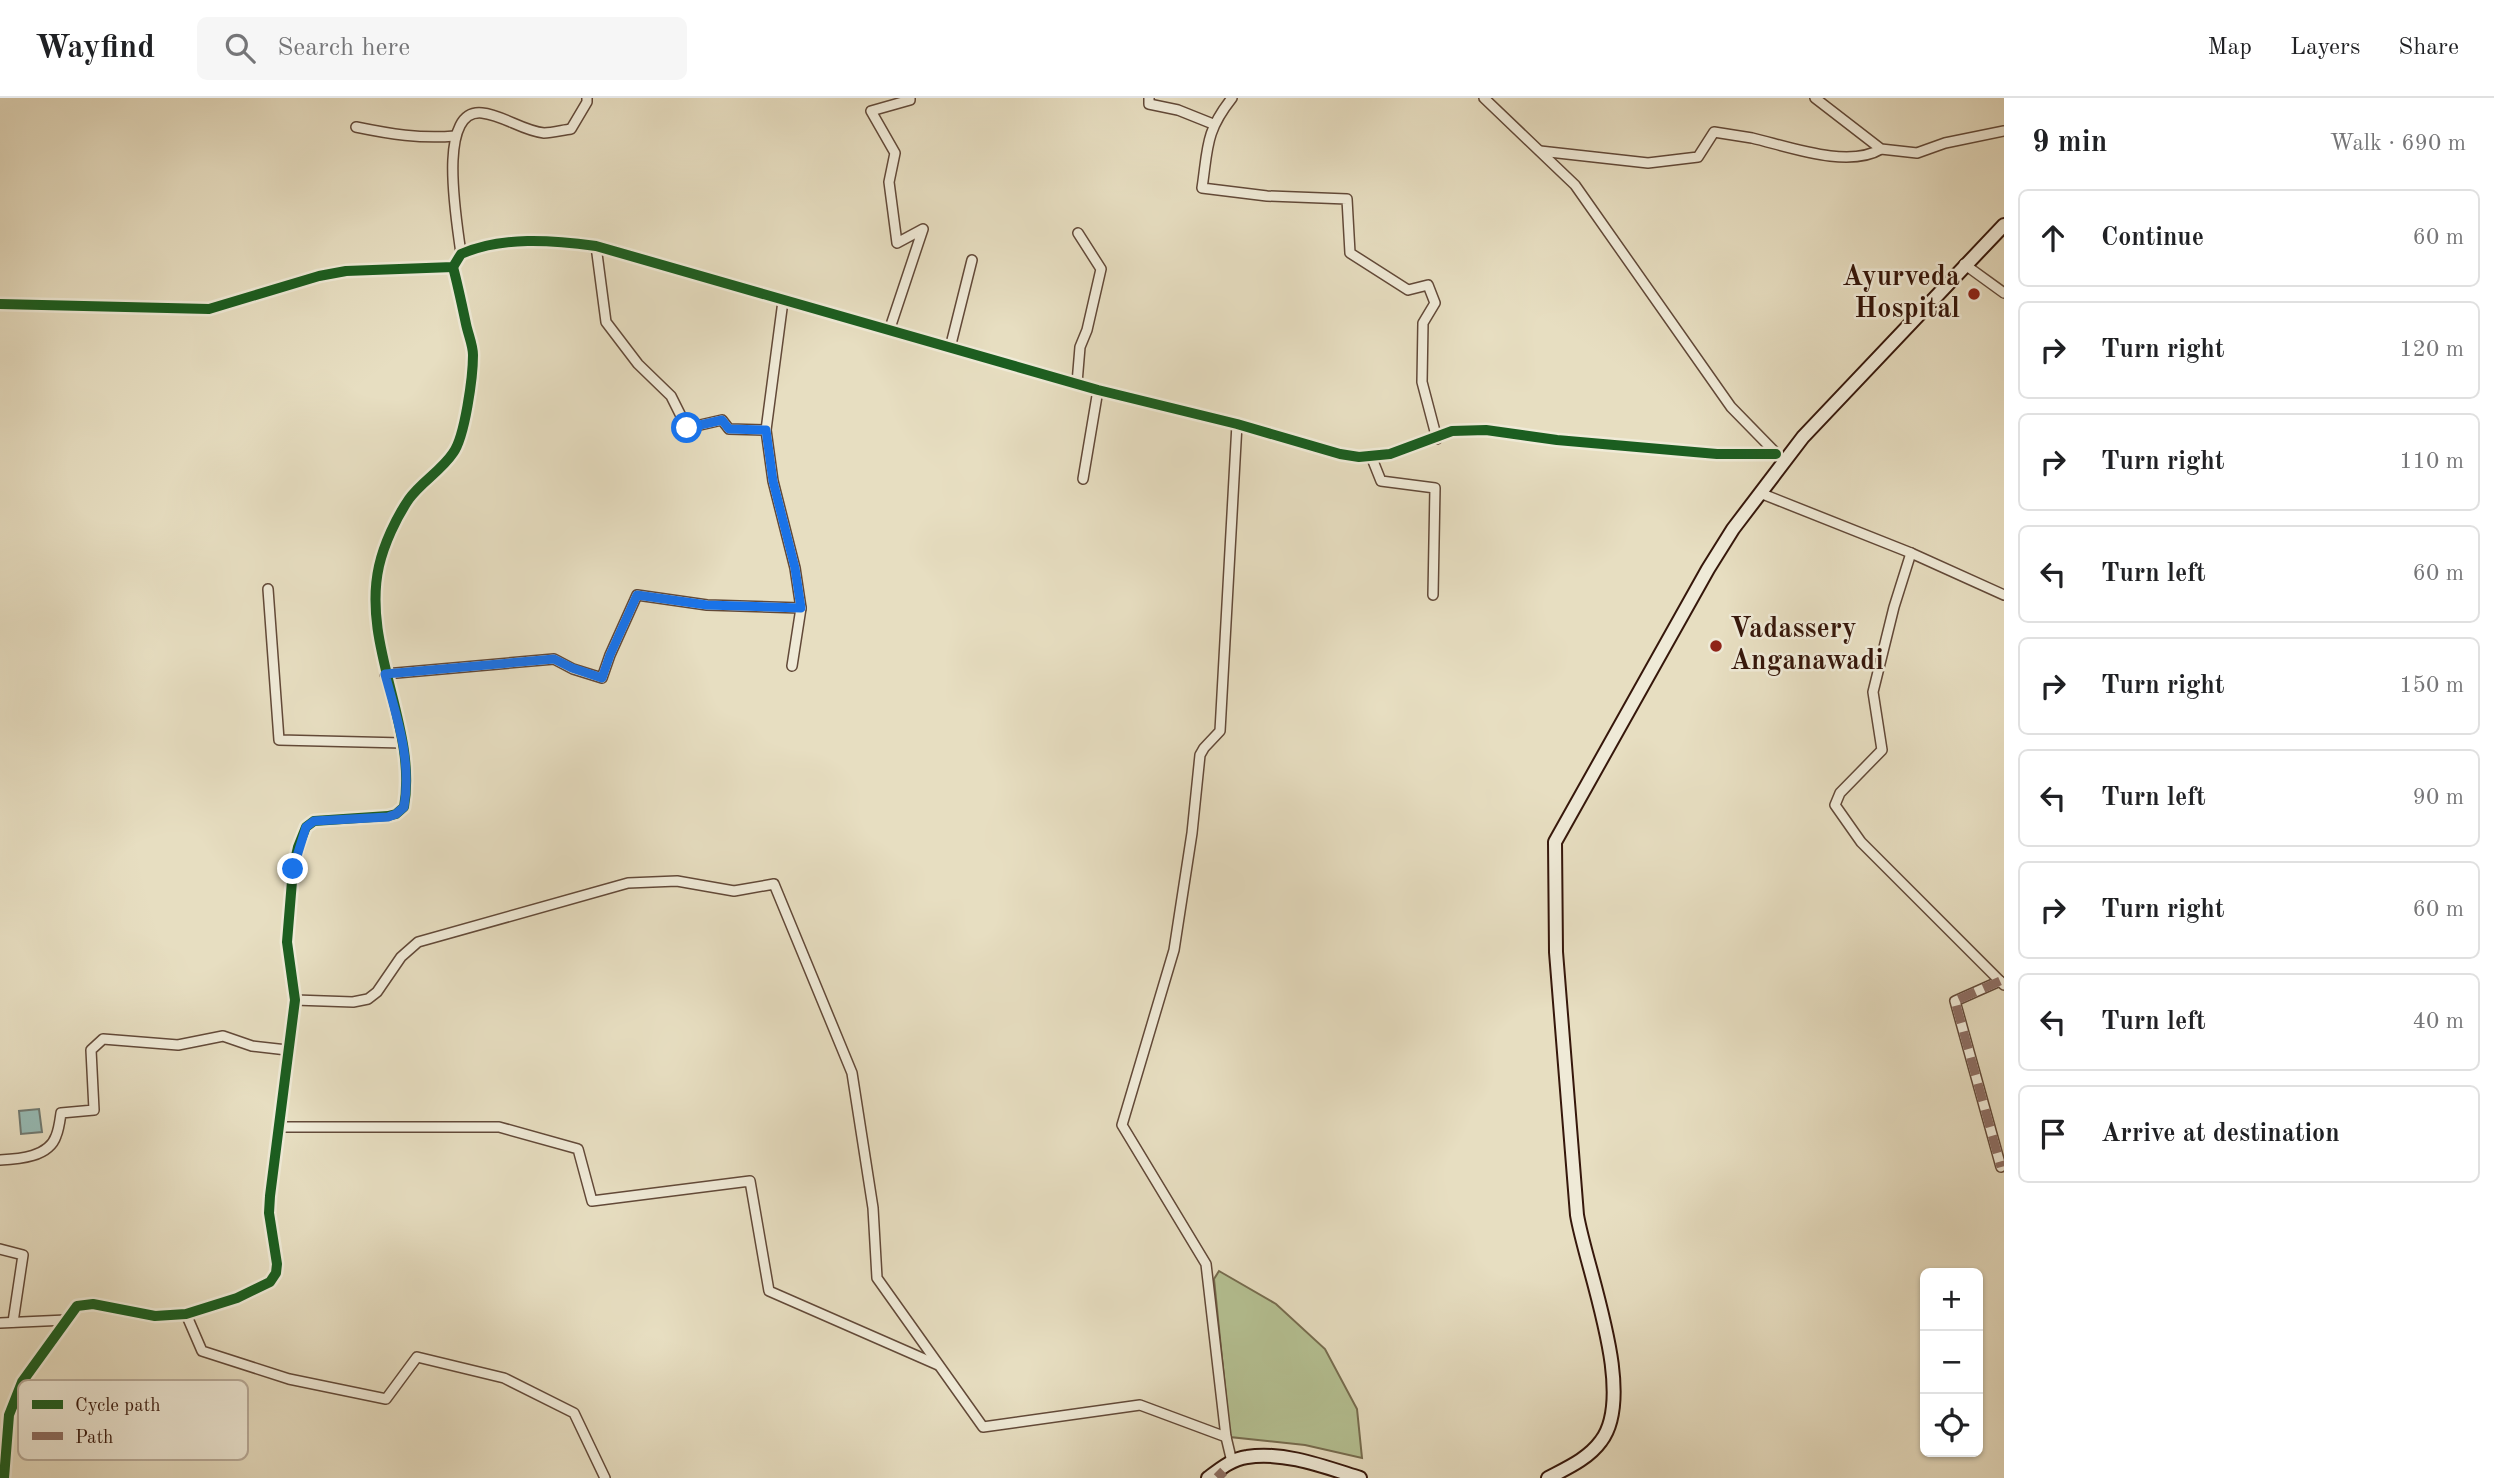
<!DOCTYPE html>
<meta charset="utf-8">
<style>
body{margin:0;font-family:"Old Standard TT",serif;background:#f6f6f6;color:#202124}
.controls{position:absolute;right:21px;bottom:21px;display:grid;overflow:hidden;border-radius:10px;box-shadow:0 2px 5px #0004}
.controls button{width:63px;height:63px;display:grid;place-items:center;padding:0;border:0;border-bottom:2px solid #e0e0e0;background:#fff;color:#202124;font:35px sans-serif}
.stop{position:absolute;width:21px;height:21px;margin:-16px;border:5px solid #1a73e8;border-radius:50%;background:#fff}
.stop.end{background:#1a73e8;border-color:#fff;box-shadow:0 2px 7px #0008}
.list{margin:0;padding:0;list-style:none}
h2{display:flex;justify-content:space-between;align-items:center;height:91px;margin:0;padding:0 28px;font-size:30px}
h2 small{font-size:23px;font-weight:400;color:#757577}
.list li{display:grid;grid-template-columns:46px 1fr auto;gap:21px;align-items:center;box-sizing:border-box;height:98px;margin:0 14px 14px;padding:0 14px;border:2px solid #e0e0e0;border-radius:10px}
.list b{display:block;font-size:26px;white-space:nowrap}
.list em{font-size:23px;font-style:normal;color:#757577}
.icon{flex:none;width:38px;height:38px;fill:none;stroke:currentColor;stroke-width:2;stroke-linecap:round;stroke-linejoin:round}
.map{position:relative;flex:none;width:2004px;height:1380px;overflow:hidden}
header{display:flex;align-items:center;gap:42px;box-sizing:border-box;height:98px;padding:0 35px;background:#fff;border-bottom:2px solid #e0e0e0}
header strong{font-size:33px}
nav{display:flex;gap:38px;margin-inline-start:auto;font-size:24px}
.search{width:490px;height:63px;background:#f6f6f6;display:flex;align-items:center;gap:18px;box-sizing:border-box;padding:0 24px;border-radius:10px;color:#757577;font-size:26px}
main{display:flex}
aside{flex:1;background:#fff}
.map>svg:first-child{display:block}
</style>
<header>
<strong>Wayfind</strong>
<div class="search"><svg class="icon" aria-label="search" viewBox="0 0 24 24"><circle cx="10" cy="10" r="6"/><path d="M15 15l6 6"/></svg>Search here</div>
<nav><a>Map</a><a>Layers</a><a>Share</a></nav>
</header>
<main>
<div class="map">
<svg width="2004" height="1380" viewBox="0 0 2004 1380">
<rect width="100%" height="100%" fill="#e7dec1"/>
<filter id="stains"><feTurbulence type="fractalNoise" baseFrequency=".00286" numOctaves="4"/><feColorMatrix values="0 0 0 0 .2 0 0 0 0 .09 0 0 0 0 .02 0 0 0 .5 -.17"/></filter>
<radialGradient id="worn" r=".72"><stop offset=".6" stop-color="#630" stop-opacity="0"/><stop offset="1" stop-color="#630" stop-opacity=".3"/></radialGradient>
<!-- green -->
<polygon fill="#b5c193" stroke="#766c4f" stroke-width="2" points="1219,1173 1276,1206 1325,1251 1357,1311 1362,1360 1305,1347 1230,1339 1214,1181"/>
<!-- water -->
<polygon fill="#97bcb6" stroke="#707a72" stroke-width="2" points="39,1011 42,1034 21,1036 19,1013"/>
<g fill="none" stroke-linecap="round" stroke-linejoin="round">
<defs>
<g id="street">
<polyline points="1149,0 1149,6 1178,12 1213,26"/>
<path d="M 1232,0 C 1205,34 1208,50 1202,90 L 1267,98 L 1347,101 L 1350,155 L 1408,192 L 1428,187 L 1435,205 L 1423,225 L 1422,284 L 1437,341"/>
<polyline points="1484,0 1575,87 1731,309 1777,356"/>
<polyline points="1815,0 1881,51 1917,55 1945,45 2004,33"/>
<path d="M 356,29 C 390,36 420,41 455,38"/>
<path d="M 1540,53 L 1648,65 L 1698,59 L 1714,34 C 1727,36 1740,38 1752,40 C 1787,48 1848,71 1881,51"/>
<polyline points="596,148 606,224 638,266 671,298 687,330 722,322 729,331 766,332 773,383 795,470 801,510 792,568"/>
<path d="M 461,156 C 458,129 435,10 482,15 C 503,17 523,33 544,35 C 552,35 563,32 571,31 L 587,4 L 587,0"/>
<polyline points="1964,166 2004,195"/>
<path d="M 0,206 L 209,211 L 319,178 L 346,173 L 453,169 L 461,156 C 502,138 552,142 596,148 L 1098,292 L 1237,326 L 1340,356 L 1359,359 L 1390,356 L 1452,333 L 1486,332 L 1557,342 L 1717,356 L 1776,356"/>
<polyline points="889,233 923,131 897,145 889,84 895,55 871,13 910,2 910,0"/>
<polyline points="950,250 972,162"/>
<polyline points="1077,285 1080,249 1087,232 1101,171 1078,135"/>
<polyline points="766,332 783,203"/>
<polyline points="1371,358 1381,383 1435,390 1433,497"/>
<polyline points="1083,381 1098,292"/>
<polyline points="1760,395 1911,455 2004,497"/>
<polyline points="1911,455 1894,509 1873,594 1882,652 1840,695 1835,707 1861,744 2004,887"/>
<polyline points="268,491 279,642 403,645"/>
<polyline points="385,576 554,561 573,571 602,580 610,557 637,497 707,507 801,510"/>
<polyline points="2000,883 1955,903 2001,1069"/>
<polyline points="295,902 353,904 368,901 377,894 401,859 418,844 628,785 677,783 734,793 774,786 852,975 873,1110 877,1180 983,1329 1140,1307 1226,1339"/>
<polyline points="280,1029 499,1029 578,1051 592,1103 750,1083 769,1193 938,1267"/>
<path d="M 0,1062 C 19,1061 49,1059 56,1038 C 59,1031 60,1022 61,1015 L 94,1012 L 91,952 L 103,941 L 178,947 L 223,938 L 252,948 L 287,952"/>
<polyline points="0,1151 23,1157 13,1224"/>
<polyline points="186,1216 202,1253 289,1281 386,1301 417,1259 504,1280 574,1315 605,1380"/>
<polyline points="0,1225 66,1222"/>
<polyline points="1232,1364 1226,1339 1206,1166 1122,1027 1174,852 1192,735 1200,657 1204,650 1220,633 1237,326"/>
<path d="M 4,1380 L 9,1317 L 22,1284 L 77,1208 L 93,1206 L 155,1218 L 186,1216 L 237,1200 L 270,1184 L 276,1175 L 277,1166 L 269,1115 L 270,1098 L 295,902 L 287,844 L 293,771 L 298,749 L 306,729 L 314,723 L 388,718 L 396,716 L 404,709 C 418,630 361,548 379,468 C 384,446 396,420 409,401 C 421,384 441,373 453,355 C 465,339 473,278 473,257 C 473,247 468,236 466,226 C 462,207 458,188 453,169"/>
</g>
<g id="secondary">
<path d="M 1208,1380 C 1220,1371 1232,1361 1247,1359 C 1284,1353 1325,1369 1360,1380"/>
<path d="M 1548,1380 C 1567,1370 1588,1361 1601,1343 C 1637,1296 1586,1171 1577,1117 L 1556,854 L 1555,744 L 1708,471 L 1733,431 L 1803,339 L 2004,127"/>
</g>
</defs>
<!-- street casing -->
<use href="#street" stroke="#624938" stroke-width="12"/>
<!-- secondary casing -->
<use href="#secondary" stroke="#36170b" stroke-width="16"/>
<!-- street -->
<use href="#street" stroke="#efead7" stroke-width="9"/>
<!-- secondary -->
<use href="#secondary" stroke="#efead7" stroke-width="12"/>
<!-- quiet -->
<g stroke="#8d6e63" stroke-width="9" stroke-dasharray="18 9" stroke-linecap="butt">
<polyline points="2000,883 1955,903 2001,1069"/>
<polyline points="1217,1373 1224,1380"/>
</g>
<defs>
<g id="cycleway">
<path d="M 0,206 L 209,211 L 319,178 L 346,173 L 453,169 L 461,156 C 502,138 552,142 596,148 L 1098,292 L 1237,326 L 1340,356 L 1359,359 L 1390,356 L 1452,333 L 1486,332 L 1557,342 L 1717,356 L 1776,356"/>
<path d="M 4,1380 L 9,1317 L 22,1284 L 77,1208 L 93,1206 L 155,1218 L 186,1216 L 237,1200 L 270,1184 L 276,1175 L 277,1166 L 269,1115 L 270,1098 L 295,902 L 287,844 L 293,771 L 298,749 L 306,729 L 314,723 L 388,718 L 396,716 L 404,709 C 418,630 361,548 379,468 C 384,446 396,420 409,401 C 421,384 441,373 453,355 C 465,339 473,278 473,257 C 473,247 468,236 466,226 C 462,207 458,188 453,169"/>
</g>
</defs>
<!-- cycleway casing -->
<use href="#cycleway" stroke="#efead7" stroke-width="15"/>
<!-- cycleway -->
<use href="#cycleway" stroke="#1b5e20" stroke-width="10"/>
</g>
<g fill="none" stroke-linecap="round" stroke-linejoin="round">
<!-- route -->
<path stroke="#1a73e8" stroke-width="9" d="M 293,771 L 306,729 L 314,723 L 388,719 L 396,716 L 404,709 C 412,663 397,620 385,576 L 554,561 L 572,570 L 602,580 L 610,557 L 637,497 L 707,507 L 801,510 L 795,470 L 773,383 L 766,332 L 729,331 L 722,322 L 687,330"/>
</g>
<!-- markers -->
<g fill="#8f2418" stroke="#efead7" stroke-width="2.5">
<circle cx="1974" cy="196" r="7"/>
<circle cx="1716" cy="548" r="7"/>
</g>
<g text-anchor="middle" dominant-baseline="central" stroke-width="5" stroke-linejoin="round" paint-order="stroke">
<!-- poi labels -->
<g font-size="28" font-weight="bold" fill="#36170b" stroke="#efead7" text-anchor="end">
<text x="1960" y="180">Ayurveda<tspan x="1960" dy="32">Hospital</tspan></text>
<text x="1730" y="532" text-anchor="start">Vadassery<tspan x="1730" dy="32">Anganawadi</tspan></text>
</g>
</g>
<!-- legend -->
<rect x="18" y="1282" width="230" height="80" rx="10" fill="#efead7" stroke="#b8ab9a" stroke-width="2"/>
<rect x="32" y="1302" width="31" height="9" fill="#1b5e20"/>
<rect x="32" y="1334" width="31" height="8" fill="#8d6e63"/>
<g font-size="19" fill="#36170b">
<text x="75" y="1313">Cycle path</text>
<text x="75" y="1345">Path</text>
</g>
<rect width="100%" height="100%" filter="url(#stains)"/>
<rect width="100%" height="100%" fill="url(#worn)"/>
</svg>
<div class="controls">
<button>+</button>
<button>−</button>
<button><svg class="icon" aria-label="locate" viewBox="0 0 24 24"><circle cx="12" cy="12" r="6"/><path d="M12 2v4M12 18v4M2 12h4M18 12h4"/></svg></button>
</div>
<div class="stop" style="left:687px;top:330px"></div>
<div class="stop end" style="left:293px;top:771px"></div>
</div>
<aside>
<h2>9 min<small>Walk · 690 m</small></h2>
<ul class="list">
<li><svg class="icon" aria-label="ahead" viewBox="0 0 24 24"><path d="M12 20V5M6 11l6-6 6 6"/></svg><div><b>Continue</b></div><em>60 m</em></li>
<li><svg class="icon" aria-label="right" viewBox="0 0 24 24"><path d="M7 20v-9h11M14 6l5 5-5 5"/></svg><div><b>Turn right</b></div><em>120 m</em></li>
<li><svg class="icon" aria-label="right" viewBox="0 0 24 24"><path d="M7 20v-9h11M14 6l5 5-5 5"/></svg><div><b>Turn right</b></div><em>110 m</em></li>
<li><svg class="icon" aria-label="left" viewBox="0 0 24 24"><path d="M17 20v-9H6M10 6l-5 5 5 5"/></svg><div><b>Turn left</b></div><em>60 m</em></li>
<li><svg class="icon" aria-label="right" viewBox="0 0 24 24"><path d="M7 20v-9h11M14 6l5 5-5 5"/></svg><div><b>Turn right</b></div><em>150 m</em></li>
<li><svg class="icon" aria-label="left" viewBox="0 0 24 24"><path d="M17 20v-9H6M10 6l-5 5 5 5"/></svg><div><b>Turn left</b></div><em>90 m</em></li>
<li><svg class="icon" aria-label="right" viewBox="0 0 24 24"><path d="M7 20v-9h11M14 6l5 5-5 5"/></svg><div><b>Turn right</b></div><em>60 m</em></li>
<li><svg class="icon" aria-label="left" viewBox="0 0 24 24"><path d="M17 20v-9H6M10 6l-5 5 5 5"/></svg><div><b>Turn left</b></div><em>40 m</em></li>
<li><svg class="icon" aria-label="arrive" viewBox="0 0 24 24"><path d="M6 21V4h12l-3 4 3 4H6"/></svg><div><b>Arrive at destination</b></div></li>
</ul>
</aside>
</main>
